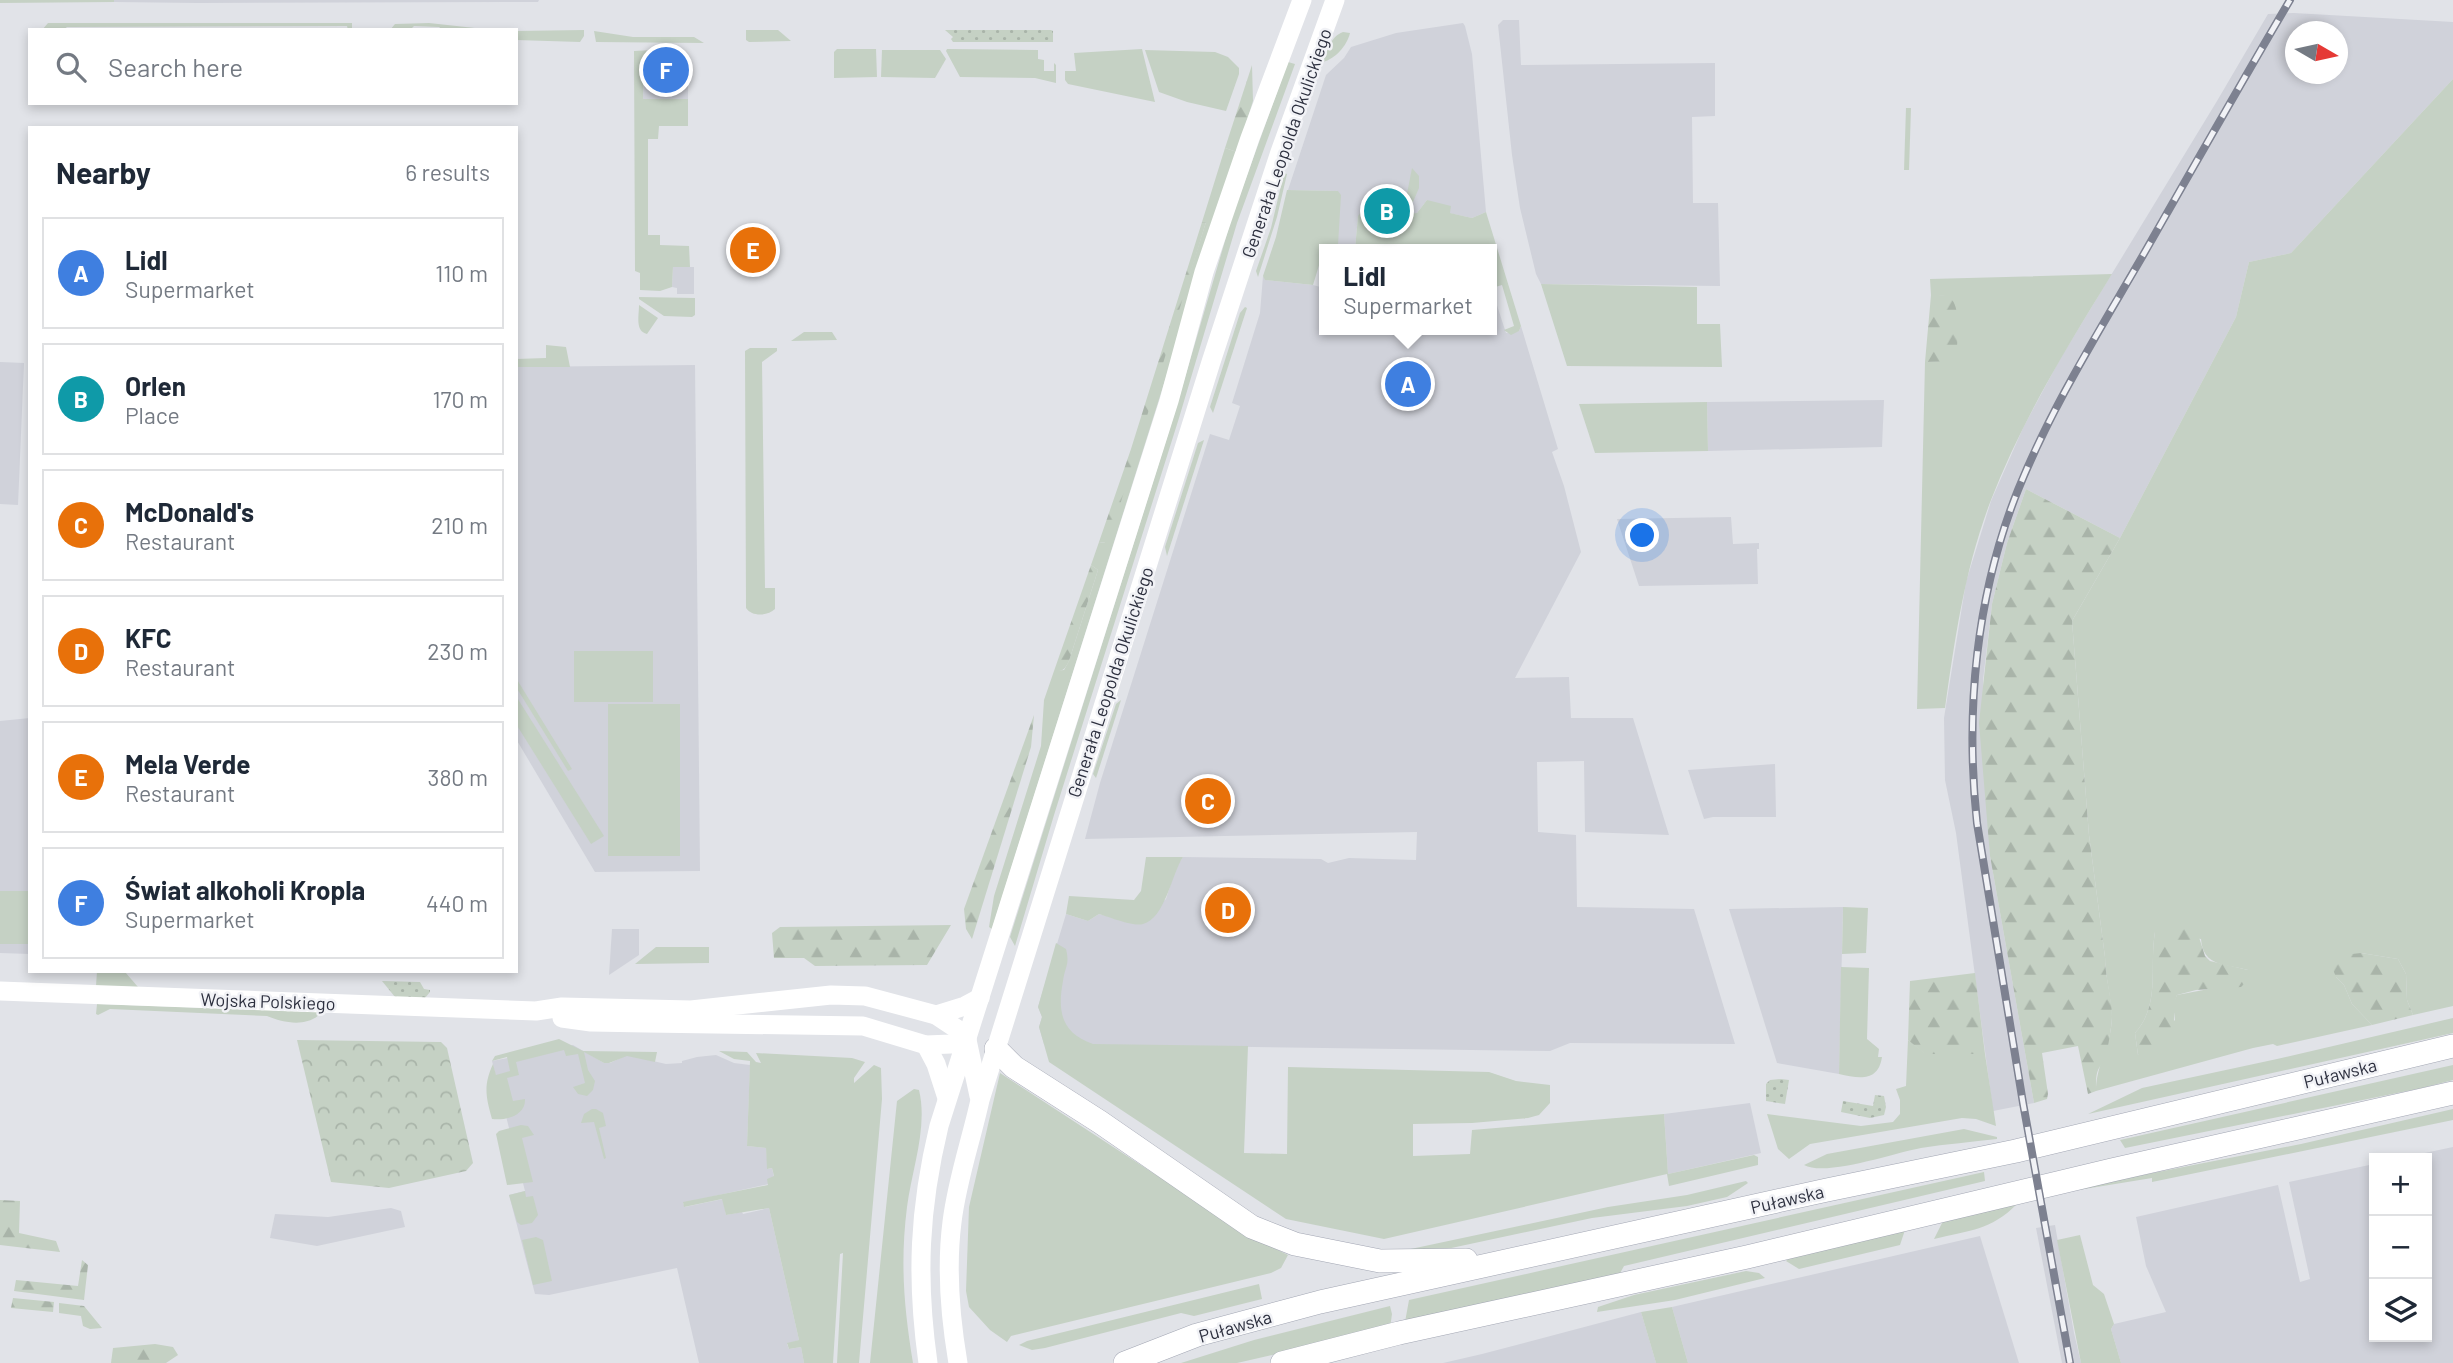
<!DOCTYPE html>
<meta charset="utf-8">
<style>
body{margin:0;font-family:Barlow,sans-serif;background:#f2f2f3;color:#1f2937}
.controls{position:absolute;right:21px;bottom:21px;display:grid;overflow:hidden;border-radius:0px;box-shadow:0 4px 10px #0003}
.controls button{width:63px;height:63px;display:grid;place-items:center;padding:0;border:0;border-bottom:2px solid #e0e1e3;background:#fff;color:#1f2937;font:35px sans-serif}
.compass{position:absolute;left:2285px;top:21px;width:63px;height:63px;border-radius:50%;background:#fff;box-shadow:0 4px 10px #0003;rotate:99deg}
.you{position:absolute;left:1643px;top:536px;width:24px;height:24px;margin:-18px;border:5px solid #fff;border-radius:50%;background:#1a73e8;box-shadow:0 0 0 10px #1a73e833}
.badge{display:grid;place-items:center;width:46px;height:46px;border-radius:50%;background:#ea580c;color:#fff;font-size:23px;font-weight:700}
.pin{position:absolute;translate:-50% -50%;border:4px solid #fff;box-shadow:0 2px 7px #0006}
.popup{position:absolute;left:1319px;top:244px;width:178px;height:91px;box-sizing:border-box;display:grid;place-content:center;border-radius:0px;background:#fff;filter:drop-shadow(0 2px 5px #0005);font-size:23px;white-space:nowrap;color:#747a83}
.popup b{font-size:26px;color:#1f2937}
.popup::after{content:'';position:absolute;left:50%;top:100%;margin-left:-14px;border:14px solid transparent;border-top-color:#fff}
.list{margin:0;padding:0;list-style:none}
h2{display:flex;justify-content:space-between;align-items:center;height:91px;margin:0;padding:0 28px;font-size:30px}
h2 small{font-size:23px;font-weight:400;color:#747a83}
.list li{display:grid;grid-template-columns:46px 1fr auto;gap:21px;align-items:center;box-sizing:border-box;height:112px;margin:0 14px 14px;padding:0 14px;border:2px solid #e0e1e3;border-radius:0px}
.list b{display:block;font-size:26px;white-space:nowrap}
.list p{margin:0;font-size:23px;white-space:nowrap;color:#747a83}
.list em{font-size:23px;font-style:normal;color:#747a83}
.icon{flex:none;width:38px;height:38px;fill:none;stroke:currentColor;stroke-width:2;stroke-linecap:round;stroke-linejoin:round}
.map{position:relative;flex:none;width:2453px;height:1363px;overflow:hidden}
.search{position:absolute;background:#fff;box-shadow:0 4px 10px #0003;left:28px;top:28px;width:490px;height:77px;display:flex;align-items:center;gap:18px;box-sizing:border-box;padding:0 24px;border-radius:0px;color:#747a83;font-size:26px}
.panel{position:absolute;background:#fff;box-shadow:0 4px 10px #0003;left:28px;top:126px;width:490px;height:847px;border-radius:0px}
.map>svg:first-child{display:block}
</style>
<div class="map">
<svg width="2453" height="1363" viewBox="0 0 2453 1363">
<defs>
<pattern id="forest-firs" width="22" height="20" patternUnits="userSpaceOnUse" patternTransform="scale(1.75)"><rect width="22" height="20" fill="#c5d1c4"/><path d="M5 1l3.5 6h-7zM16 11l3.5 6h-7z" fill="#a9b4a9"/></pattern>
<pattern id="park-crowns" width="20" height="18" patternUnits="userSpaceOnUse" patternTransform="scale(1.75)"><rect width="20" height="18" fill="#c5d1c4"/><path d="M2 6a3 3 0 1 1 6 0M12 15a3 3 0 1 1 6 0" fill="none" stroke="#a9b4a9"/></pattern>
<pattern id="garden-dots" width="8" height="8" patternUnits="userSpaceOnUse" patternTransform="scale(1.75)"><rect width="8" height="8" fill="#c5d1c4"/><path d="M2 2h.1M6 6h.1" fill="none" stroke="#a9b4a9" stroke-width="1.8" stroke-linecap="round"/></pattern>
</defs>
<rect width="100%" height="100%" fill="#e1e3e8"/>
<!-- built -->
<g fill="#d0d2da" fill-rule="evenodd">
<polygon points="114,0 539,0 538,2 198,3 114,2"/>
<path d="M 2294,13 L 2453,22 L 2453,79 L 2291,253 L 2249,262 L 2236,317 L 2120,538 L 2026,489 L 2007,543 L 1992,604 L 1983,680 L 1990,856 L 2034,1103 L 1993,1111 L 1956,833 L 1945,780 L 1944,718 L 1966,582 L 1991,501 L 2023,428 L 2060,359 L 2217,101 L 2268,14 ZM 2296,32 L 2338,32 L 2338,74 L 2296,74 Z"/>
<polygon points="1503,20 1519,20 1521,65 1715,63 1715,116 1692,117 1693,203 1718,203 1720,286 1541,284 1536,274 1520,208 1512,155 1498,25"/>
<polygon points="1463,23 1465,26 1472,54 1486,212 1472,218 1449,213 1427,200 1417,213 1395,216 1394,221 1358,216 1355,249 1336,249 1338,191 1288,190 1326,75 1344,58 1351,47 1396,33"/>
<polygon points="655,55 688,55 688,99 643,99 644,60"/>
<polygon points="673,267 694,267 694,294 677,294 677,288 672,287"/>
<polygon points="1263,276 1266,280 1313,285 1324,288 1324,330 1492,330 1492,290 1506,333 1519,331 1521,326 1558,449 1552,452 1564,486 1581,552 1515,678 1569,677 1571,718 1633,718 1669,835 1585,832 1584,761 1537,762 1538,832 1576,835 1577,907 1694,909 1735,1044 1570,1043 1550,1051 1044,1044 1039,1027 1042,1017 1038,1007 1066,914 1088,921 1099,914 1136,924 1166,899 1176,867 1183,857 1321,859 1328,863 1349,858 1416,860 1417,832 1085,839 1100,783 1210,434 1229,440 1240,406 1232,403 1260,313"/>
<polygon points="0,362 24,363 18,505 0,504"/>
<polygon points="695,365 700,871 595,872 516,739 516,367"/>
<polygon points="1884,400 1882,447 1708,451 1707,402"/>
<polygon points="1731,517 1733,544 1759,543 1759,549 1757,549 1758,584 1639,586 1617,519"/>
<polygon points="30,718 30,954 0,953 0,721"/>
<polygon points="1775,764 1776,817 1713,817 1704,819 1688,770"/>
<polygon points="1843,907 1839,1074 1777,1063 1729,909"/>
<polygon points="612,929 639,929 639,955 609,975"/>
<polygon points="573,1045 604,1063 610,1063 627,1055 666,1064 682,1063 682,1061 697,1057 716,1055 734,1063 750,1065 747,1146 766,1148 768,1169 772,1168 774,1177 769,1184 683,1203 685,1207 723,1199 726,1215 742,1212 743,1214 769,1208 799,1340 787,1344 789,1349 801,1347 804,1363 699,1363 677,1268 549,1295 535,1294 509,1195 525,1191 492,1061"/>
<polygon points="1750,1103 1761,1153 1668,1174 1664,1114"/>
<polygon points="2453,1147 2453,1363 2121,1363 2111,1329 2114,1324 2166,1312 2146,1266 2136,1217 2278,1185 2300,1282 2310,1279 2289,1182 2374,1164 2374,1337 2427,1337 2427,1158 2401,1158"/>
<polygon points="391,1208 401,1211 405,1227 317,1246 270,1238 275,1214 328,1217"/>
<polygon points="2055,1225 2074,1333 2081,1363 2062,1363 2036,1228"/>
<polygon points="1980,1236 2019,1363 1688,1363 1672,1307"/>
<polygon points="1641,1312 1656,1363 1443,1363 1482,1354"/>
</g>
<!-- grass -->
<g fill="#c5d1c4" fill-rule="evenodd">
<polygon points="0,0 114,0 114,2 0,3"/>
<polygon points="48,23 352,23 352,30 348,30 347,26 67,27 63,30 42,30"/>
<polygon points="429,23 484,29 484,30 443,30 439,27 414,26 410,30 390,30 395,24"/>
<polygon points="584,30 584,36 580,42 516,40 516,31"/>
<polygon points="746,30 778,30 791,41 749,42 746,40"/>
<polygon points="594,31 633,37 694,37 704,43 596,42"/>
<path d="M 1343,32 L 1350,33 C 1347,46 1335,59 1323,62 C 1328,50 1330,37 1343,32 Z"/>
<polygon points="837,49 876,49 877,77 834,78 834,52"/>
<polygon points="947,49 1038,50 1038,59 1044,60 1044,71 1054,71 1054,63 1056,65 1056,83 1035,78 960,77 946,51"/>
<polygon points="1142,49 1155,102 1068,84 1065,80 1065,71 1076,71 1074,53"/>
<polygon points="653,50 656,60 644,61 643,99 688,99 688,126 659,126 658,139 648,139 648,235 660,235 660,245 689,246 690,267 673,267 672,287 660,291 640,290 640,273 635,271 634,51"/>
<polygon points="882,50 940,50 946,59 935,78 881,77"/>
<polygon points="1145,50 1215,52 1228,57 1239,68 1239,74 1226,111 1187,102 1159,92"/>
<polygon points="1288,62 1295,64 1237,223 1179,418 1054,815 1015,946 1010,937 1174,415 1232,217"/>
<path d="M 2453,79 L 2453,1006 L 2413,1015 L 2407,1000 L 2406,974 L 2398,959 L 2361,953 L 2336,977 L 2344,985 L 2352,1004 L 2372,1025 L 2277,1046 L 2273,1044 L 2253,1048 L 2096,1091 C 2096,1067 2108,1050 2111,1028 C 2114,1004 2105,980 2105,957 L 2089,835 L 2072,621 L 2120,538 L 2236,317 L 2249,262 L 2291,253 ZM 2155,932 L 2201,939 C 2203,967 2226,964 2248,970 L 2214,988 L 2177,995 L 2173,1004 L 2175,1020 L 2138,1055 L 2135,1033 C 2161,1004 2149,967 2155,932 Z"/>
<polygon points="1906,108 1911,108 1909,170 1904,170"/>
<polygon points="1225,148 1237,152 992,929 989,927 994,896 1041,746 1044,700 1054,671 1064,670 1069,661 1098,570 1091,565 1099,542 1105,543 1206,222 1202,222"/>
<polygon points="1412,168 1419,176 1419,188 1413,202 1405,204"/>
<polygon points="1284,173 1287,174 1277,217 1258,277 1256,271 1271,228"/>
<polygon points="1287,190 1338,191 1341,195 1338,245 1336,249 1324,249 1313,285 1265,280 1263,276 1276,237"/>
<polygon points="1427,200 1451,206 1450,213 1472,218 1486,212 1521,326 1519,331 1511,335 1504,330 1514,326 1502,285 1492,288 1492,249 1355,249 1358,216 1361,212 1373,210 1373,213 1378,213 1378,219 1394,221 1395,215 1417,213"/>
<path d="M 2112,274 C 2067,347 2022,420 1991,500 C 1965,567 1955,638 1945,708 L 1917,709 L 1925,362 L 1956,360 L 1945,296 L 1931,295 L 1930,279 Z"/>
<polygon points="1541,284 1697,287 1697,324 1720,324 1722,367 1567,366"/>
<polygon points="639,297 695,298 695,315 692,317 664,316 639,299"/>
<path d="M 639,305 L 658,318 L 647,334 C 635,331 639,316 639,305 Z"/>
<polygon points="1245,307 1247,308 1213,413 1210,407 1240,313"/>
<polygon points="804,332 832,332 837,340 791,341"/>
<polygon points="546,345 566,347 570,367 516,367 516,359 546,358"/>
<path d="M 750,348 L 777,348 L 777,351 L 762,362 L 765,588 L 775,588 L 775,609 C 768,616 752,617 746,608 L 745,351 Z"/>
<polygon points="1707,402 1708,451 1595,453 1579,404"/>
<polygon points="1204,440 1167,556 1165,547 1198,443"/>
<rect x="574" y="651" width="79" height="51"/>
<polygon points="516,678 572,769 568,771 516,687"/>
<polygon points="516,696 604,836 591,844 516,724"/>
<polygon points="1121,700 1096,778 1093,774 1116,704"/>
<rect x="608" y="704" width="72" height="152"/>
<path d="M 1146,857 L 1183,857 C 1172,873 1165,919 1143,924 C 1134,927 1109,917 1099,914 L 1088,921 L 1066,914 L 1069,896 L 1134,900 L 1141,891 Z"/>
<rect x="0" y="891" width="30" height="53"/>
<polygon points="1843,907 1868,908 1866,953 1842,954"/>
<path d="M 1056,943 L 1066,949 C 1070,965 1065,966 1063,981 C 1057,1013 1062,1033 1093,1044 L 1248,1046 L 1244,1153 L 1287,1154 L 1288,1067 L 1489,1072 L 1516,1081 L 1550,1085 L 1550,1103 L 1539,1115 L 1528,1118 L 1472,1123 L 1413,1124 L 1413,1156 L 1470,1154 L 1472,1130 L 1664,1114 L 1668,1174 L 1754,1155 L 1758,1157 L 1758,1165 L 1669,1186 L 1667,1174 L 1384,1239 L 1286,1219 L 1049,1062 L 1039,1027 L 1042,1017 L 1038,1007 Z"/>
<polygon points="656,947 709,947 709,963 635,964"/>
<path d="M 1841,967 L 1869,968 L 1867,1039 L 1879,1049 L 1878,1057 L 1882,1057 C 1878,1083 1858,1078 1839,1074 Z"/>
<polygon points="97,971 125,972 138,987 96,986"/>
<path d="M 97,1004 L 322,1012 C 308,1028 284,1023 267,1016 L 110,1009 L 98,1015 L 96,1014 Z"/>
<polygon points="2453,1018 2453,1033 2088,1114 2142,1088 2277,1059"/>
<path d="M 559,1039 L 583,1051 L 657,1052 L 655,1062 L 627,1056 L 609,1063 L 604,1063 L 584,1052 L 588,1070 L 595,1081 L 593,1090 L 587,1096 L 578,1094 L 573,1087 L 585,1083 L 578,1054 L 566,1056 L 564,1050 L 516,1062 L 519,1075 L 507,1078 L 513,1101 L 525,1099 C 526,1115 506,1121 492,1119 C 486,1097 483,1086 493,1064 L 496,1075 L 510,1071 L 507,1057 L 492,1061 L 495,1056 Z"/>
<polygon points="1908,1040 1926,1054 1985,1054 1996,1126 1976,1119 1962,1118 1810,1144 1789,1159 1778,1149 1767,1114 1861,1126 1893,1122 1900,1114 1900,1100 1896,1089 1906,1086"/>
<polygon points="719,1051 747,1052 756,1062 761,1063 756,1053 852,1058 865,1062 854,1078 854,1083 874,1065 881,1068 882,1099 859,1363 837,1363 843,1253 840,1254 833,1363 804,1363 801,1347 789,1349 787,1343 799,1340 769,1208 726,1215 722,1199 684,1207 683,1202 768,1185 767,1179 774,1176 772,1168 767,1169 766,1148 747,1146 750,1061 734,1059"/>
<polygon points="2453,1065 2453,1080 2422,1088 2125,1148 2120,1140"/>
<polygon points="1000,1073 1248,1235 1288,1255 1281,1268 1271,1273 1011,1336 1007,1342 990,1330 969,1307 966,1291 969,1207"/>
<path d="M 914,1089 L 919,1090 C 928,1127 912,1169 907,1207 C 900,1263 904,1308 913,1363 L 870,1363 L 897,1101 Z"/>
<polygon points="592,1109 596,1109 603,1113 606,1126 599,1128 606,1158 604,1159 594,1122 581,1123 584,1114"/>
<polygon points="2453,1109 2453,1120 2152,1182 2152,1178 2066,1192 2066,1190 2301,1144"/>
<polygon points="521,1125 528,1126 534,1135 522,1138 533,1182 507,1185 496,1134 499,1131"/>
<path d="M 1964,1129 L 1997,1137 L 1997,1139 C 1972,1142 1946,1144 1921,1148 C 1894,1153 1826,1177 1804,1165 L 1827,1154 Z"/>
<polygon points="1984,1172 1985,1181 1624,1266 1619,1275 1405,1322 1409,1300"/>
<polygon points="1746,1181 1748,1183 1727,1197 1687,1206 1592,1218 1442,1250 1406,1250 1608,1207 1687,1195"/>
<polygon points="525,1191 526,1197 533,1196 538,1215 532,1223 521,1225 517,1222 509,1195"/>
<path d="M 2017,1204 C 1990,1231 1970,1230 1934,1239 L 1943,1221 Z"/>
<polygon points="1905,1230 1900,1245 1799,1269 1786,1261 1791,1256"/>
<polygon points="2080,1235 2093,1285 2104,1294 2114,1324 2111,1329 2121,1363 2081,1363 2057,1240"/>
<polygon points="536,1237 543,1240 552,1281 533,1285 522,1240"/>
<polygon points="1746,1271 1759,1273 1765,1278 1675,1300 1597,1312 1598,1307 1634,1295"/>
<polygon points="1259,1284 1262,1299 1194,1316 1181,1313 1045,1348 1032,1350 1019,1345 1027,1341"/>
<polygon points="1390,1306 1392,1314 1390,1328 1237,1363 1181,1363 1254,1340"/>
<polygon points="1672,1307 1688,1363 1656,1363 1641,1312"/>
</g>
<!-- forest -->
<g fill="url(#forest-firs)">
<polygon points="1252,65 1253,101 1237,152 1225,148"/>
<polygon points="1202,222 1206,222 1109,541 1106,543 1099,542 1131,449"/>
<path d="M 1931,295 C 1938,295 1947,294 1952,300 C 1961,309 1957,347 1956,361 L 1925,362 Z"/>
<path d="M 2026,489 L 2120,538 L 2072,621 L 2089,835 L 2105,957 C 2105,977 2112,997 2112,1017 C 2111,1032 2108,1046 2105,1061 C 2095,1069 2096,1079 2096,1091 L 2088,1094 L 2078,1046 L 2042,1053 L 2048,1094 L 2047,1099 L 2034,1103 L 1990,856 L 1979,723 L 1992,604 L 2007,543 Z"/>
<path d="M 1091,565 L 1098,570 L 1069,661 C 1065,669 1063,672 1054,671 Z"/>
<polygon points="1034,715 1031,747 972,939 966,929 964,909"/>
<polygon points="951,925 927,965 815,966 804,958 774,958 772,933 780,927"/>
<path d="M 2196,928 L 2205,956 L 2210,961 L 2248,970 L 2249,979 L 2241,987 L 2196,990 L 2177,995 C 2171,1009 2177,1023 2171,1038 L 2156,1048 L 2138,1055 L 2135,1033 C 2161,1004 2149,967 2155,932 Z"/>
<polygon points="2361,953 2398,959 2406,974 2407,1000 2413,1015 2372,1025 2352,1004 2344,985 2336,977 2332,967 2343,955"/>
<polygon points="1975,973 1985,1054 1925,1054 1908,1040 1910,981"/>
<polygon points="0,1200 20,1201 19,1233 56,1241 60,1252 0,1245"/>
<polygon points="82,1260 88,1265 84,1300 14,1291 16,1280 78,1286"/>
<polygon points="13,1298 54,1302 53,1312 11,1308"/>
<polygon points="59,1303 84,1306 102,1328 90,1329 83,1326 81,1316 59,1313"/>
<polygon points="155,1344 173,1347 178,1355 166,1363 111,1363 113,1348"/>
</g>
<!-- park -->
<polygon fill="url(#park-crowns)" points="297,1040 441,1042 447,1048 473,1163 466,1171 389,1188 331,1182"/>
<!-- garden -->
<g fill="url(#garden-dots)">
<polygon points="945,30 1051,30 1053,31 1053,42 953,42 951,39 953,37"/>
<polygon points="382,981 420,982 424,989 430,990 430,992 425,998 395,997"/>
<polygon points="1781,1079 1789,1080 1785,1104 1766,1101 1766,1084 1770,1080"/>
<polygon points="1875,1095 1884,1096 1886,1107 1884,1115 1870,1118 1841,1112 1843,1101 1873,1106"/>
</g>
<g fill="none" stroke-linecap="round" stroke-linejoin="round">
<defs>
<g id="primary">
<polyline points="996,1049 1014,1067 1100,1122 1252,1227 1295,1244 1380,1261 1466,1260"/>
<polyline points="1125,1363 1197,1335 1320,1302 1827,1190 2016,1151 2453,1046"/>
<polyline points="1282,1363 1399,1333 1747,1257 2112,1170 2453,1093"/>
</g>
</defs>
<!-- primary casing -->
<use href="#primary" stroke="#a2a6b3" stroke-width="24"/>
<!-- secondary -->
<g stroke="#fff" stroke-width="19">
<polyline points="0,991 536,1011 562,1007 691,1010 831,995 865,996 936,1015 960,1031 967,1040 979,1096"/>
<polyline points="936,1015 965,1006 980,998"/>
<polyline points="562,1018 591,1022 647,1023 863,1026 926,1045 951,1044 967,1040"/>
<polyline points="926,1045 936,1064 947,1098"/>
<path d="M 928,1363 C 916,1278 919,1209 939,1126 L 1169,401 L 1204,272 L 1250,138 L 1302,0"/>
<path d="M 958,1363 C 950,1316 946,1269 952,1222 C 957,1180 971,1141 980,1100 L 1211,362 L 1280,152 L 1335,0"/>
</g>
<!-- primary -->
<use href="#primary" stroke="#fff" stroke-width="23"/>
<defs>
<path id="rail" d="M 2070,1363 L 2023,1103 L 1977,823 C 1965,711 1976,595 2018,490 C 2051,408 2098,333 2142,257 C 2191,171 2240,85 2290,0"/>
</defs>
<!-- rail casing -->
<use href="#rail" stroke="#7d8190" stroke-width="8"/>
<!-- rail -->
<use href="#rail" stroke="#f1f2f6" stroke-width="5" stroke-dasharray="16" stroke-linecap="butt"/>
</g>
<g text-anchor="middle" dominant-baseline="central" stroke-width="5" stroke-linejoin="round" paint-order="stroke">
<!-- street labels -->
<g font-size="18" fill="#2c2f3e" stroke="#f1f2f6">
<text transform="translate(1286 143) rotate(-71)">Generała Leopolda Okulickiego</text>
<text transform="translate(1110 682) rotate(-72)">Generała Leopolda Okulickiego</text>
<text transform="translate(268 1001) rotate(2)">Wojska Polskiego</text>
<text transform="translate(2340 1073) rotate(-14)">Puławska</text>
<text transform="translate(1787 1199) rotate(-13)">Puławska</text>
<text transform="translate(1235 1326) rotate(-16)">Puławska</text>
</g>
</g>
</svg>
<div class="controls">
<button>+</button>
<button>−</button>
<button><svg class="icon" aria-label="layers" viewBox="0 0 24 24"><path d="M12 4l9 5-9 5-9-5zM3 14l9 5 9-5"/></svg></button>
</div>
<svg class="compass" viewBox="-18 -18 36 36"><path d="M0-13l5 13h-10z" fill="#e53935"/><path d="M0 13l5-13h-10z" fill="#747a83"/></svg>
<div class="you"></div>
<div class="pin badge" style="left:1408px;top:384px;background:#3f7fe0">A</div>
<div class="popup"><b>Lidl</b>Supermarket</div>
<div class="pin badge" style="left:1387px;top:211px;background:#0f9aa8">B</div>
<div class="pin badge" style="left:1208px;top:801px;background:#e8710a">C</div>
<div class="pin badge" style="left:1228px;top:910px;background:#e8710a">D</div>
<div class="pin badge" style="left:753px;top:250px;background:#e8710a">E</div>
<div class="pin badge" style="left:666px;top:70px;background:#3f7fe0">F</div>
<div class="search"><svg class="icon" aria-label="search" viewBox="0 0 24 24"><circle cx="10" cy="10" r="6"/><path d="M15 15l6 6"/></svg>Search here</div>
<section class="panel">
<h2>Nearby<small>6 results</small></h2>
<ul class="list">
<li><span class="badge" style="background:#3f7fe0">A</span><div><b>Lidl</b><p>Supermarket</p></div><em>110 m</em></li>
<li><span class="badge" style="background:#0f9aa8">B</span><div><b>Orlen</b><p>Place</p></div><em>170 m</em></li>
<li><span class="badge" style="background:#e8710a">C</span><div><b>McDonald's</b><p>Restaurant</p></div><em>210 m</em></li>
<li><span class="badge" style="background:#e8710a">D</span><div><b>KFC</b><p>Restaurant</p></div><em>230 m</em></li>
<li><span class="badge" style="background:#e8710a">E</span><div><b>Mela Verde</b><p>Restaurant</p></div><em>380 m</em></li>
<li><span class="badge" style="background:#3f7fe0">F</span><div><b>Świat alkoholi Kropla</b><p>Supermarket</p></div><em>440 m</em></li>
</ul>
</section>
</div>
